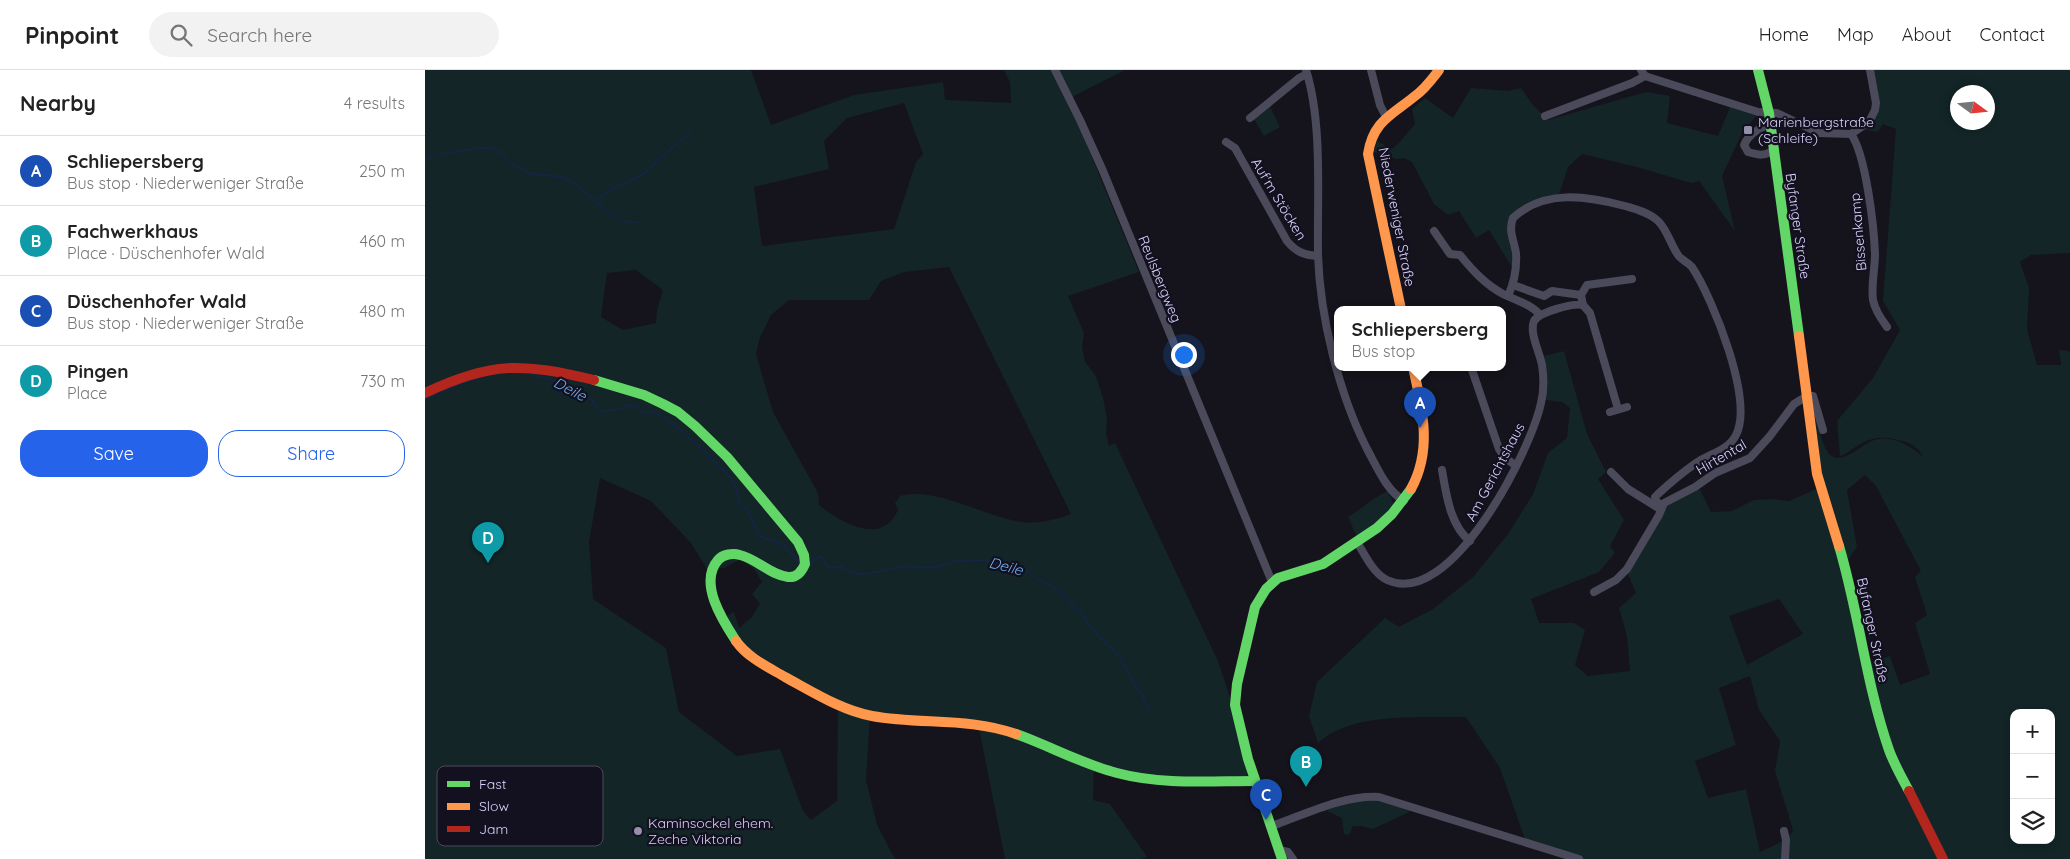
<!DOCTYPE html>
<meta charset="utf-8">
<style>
body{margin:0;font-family:Quicksand,sans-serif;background:#f2f2f2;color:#222}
.controls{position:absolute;right:15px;bottom:15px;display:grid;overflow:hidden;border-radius:10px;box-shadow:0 2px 8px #0003}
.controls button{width:45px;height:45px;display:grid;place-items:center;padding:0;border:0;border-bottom:1px solid #e0e0e0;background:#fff;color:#222;font:25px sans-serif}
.compass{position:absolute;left:1525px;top:15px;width:45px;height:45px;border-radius:50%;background:#fff;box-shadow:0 2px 8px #0003;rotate:105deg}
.you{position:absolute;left:758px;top:284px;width:18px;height:18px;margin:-12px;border:4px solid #fff;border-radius:50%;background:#1a73e8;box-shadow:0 0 0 8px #1a73e833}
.badge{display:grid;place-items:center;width:32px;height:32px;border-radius:50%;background:#2563eb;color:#fff;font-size:16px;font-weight:700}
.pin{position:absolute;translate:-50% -41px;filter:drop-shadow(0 1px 2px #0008)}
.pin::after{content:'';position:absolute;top:26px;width:18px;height:15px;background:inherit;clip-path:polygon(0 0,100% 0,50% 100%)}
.popup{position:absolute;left:909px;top:236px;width:172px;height:65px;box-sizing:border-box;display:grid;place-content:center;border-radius:10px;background:#fff;filter:drop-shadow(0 1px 4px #0005);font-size:16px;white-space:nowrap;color:#767676}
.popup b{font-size:19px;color:#222}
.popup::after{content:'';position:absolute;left:50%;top:100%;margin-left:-10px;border:10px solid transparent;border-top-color:#fff}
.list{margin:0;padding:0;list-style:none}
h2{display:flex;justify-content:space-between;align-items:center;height:65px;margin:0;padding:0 20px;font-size:21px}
h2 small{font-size:16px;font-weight:400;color:#767676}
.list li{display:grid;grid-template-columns:32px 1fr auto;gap:15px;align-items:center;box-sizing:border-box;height:70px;padding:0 20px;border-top:1px solid #e0e0e0}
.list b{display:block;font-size:19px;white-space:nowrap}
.list p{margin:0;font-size:16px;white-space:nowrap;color:#767676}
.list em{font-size:16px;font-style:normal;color:#767676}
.actions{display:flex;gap:10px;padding:15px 20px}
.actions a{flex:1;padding:11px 0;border:1px solid #2563eb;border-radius:20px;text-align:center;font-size:18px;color:#2563eb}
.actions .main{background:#2563eb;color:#fff}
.icon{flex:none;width:28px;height:28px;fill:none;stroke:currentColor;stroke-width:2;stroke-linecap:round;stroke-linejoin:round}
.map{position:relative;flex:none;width:1645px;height:789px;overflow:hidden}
header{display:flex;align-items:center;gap:30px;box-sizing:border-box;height:70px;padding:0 25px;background:#fff;border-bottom:1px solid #e0e0e0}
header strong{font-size:24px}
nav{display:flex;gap:28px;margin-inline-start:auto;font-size:18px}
.search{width:350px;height:45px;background:#f2f2f2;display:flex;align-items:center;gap:12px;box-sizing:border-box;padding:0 18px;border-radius:28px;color:#767676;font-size:19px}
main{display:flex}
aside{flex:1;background:#fff}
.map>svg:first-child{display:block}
</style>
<header>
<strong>Pinpoint</strong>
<div class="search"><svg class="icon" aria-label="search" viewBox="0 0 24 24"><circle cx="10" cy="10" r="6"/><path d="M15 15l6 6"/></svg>Search here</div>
<nav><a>Home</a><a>Map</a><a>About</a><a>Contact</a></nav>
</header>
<main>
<aside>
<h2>Nearby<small>4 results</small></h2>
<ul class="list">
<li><span class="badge" style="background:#1a4fb4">A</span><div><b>Schliepersberg</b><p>Bus stop · Niederweniger Straße</p></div><em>250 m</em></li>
<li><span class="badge" style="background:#0f9aa8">B</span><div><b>Fachwerkhaus</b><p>Place · Düschenhofer Wald</p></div><em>460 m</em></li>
<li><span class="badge" style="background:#1a4fb4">C</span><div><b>Düschenhofer Wald</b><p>Bus stop · Niederweniger Straße</p></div><em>480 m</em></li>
<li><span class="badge" style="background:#0f9aa8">D</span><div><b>Pingen</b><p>Place</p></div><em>730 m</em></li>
</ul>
<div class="actions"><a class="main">Save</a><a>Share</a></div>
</aside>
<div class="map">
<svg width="1645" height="789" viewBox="0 0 1645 789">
<rect width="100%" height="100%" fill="#15141c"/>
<!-- green -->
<g fill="#132527" fill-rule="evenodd">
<path d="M 0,0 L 326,0 L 346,55 L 429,25 L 518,12 L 520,30 L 586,33 L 585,12 L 579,0 L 627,0 L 647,39 L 714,202 L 643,226 L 659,263 L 657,277 L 660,292 L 671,306 L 678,328 L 682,348 L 681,364 L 684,376 L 690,373 L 793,591 L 808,637 L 824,702 L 820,708 L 754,711 L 669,695 L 668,730 L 685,734 L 722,787 L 715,789 L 580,789 L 553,653 L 445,645 L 441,710 L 452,755 L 470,789 L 0,789 ZM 479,33 L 498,84 L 491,92 L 469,159 L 337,176 L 329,117 L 404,99 L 399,71 L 422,48 ZM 524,197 L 646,444 C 630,450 614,454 597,452 C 559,447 511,416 475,426 L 470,433 L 473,440 C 457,477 415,452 394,435 L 393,423 L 348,342 L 331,284 L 335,267 L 346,245 L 364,230 L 444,230 L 456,211 L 479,202 ZM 211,200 L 238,220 L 232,240 L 231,253 L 198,260 L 176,247 L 182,203 ZM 175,408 L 226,431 L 266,473 L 282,499 L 299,498 L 316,489 L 330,500 L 337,512 L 327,524 L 335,534 L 326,548 L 314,558 L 309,542 L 302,546 L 318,575 L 352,598 L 413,632 L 412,731 L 386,750 L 378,741 L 355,679 L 312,686 L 254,642 L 241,578 L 168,529 L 164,472 Z"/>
<polygon points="633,0 700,0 647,27"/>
<path d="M 1447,0 L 1645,0 L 1645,183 L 1606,185 L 1595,192 L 1604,218 L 1602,259 L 1612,295 L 1636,295 L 1634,280 L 1644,281 L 1645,283 L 1645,789 L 1149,789 L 1102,775 L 1075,698 L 1041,647 C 996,648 928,641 893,673 L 884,646 L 892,612 L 960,548 L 974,557 L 1008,539 L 1048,507 L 1083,464 L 1108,424 L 1123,383 L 1142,368 L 1145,338 L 1137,332 L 1120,330 L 1122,308 L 1119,286 L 1139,281 L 1162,364 L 1181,402 L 1173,409 L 1199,450 L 1185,476 L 1190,483 L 1174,502 L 1106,529 L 1114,553 L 1149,553 L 1160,560 L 1150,595 L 1163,606 L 1205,601 L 1202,566 L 1194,538 L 1211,523 L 1201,500 L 1236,439 L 1273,416 L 1286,442 L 1307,441 L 1329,430 L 1348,429 L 1364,431 L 1396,417 L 1387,332 C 1390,344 1396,372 1402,381 C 1415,401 1438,371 1453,369 C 1470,366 1486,376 1498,387 C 1494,378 1486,373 1477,371 C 1460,366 1447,366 1432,376 C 1425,380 1422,384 1415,386 L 1412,351 L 1448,308 L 1475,260 L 1458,231 L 1471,59 L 1458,54 L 1453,62 L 1442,60 L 1452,31 ZM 1532,22 L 1562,22 L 1562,52 L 1532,52 ZM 1440,405 L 1451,416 L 1496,501 L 1490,507 L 1502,545 L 1490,553 L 1505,604 L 1475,615 L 1465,586 L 1443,594 L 1420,494 L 1432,477 L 1422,420 ZM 1354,529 L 1378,564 L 1322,595 L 1304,546 ZM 1325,606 L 1334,640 L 1355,671 L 1350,701 L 1368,760 C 1363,771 1345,777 1335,782 L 1321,719 L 1283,728 L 1270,691 L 1311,675 L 1294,618 ZM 1589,643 L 1626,643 L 1626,770 L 1589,770 Z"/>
<polygon points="1046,18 1083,21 1096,18 1107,34 1123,50 1221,22 1245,26 1242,53 1293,66 1305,37 1331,46 1318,61 1297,106 1310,161 1274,111 1266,113 1212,97 1157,84 1143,97 1134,125 1087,146 1088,199 1064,160 1051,168 1034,141 1023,145 1009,134 987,92 979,88 972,89 949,82 952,71 967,79 973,74 990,54 987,39 1000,28 1028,48"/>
<polygon points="845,37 855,57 839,66 829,49"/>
<path d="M 963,421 L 969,435 L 966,441 L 932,467 L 923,447 C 938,438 947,428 963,421 Z"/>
<polygon points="949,727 985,738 984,742 948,759 936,756 928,756 924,765 919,764 917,748 904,742 901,738"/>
</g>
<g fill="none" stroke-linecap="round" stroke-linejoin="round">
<!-- stream -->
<g stroke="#152440" stroke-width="2">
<path d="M 13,85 C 28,83 53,76 67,78 C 76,80 78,87 85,92 C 90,95 96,99 101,102 C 116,109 130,100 149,113 C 168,126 188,156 213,152"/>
<polyline points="0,91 7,86"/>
<polyline points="172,130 185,120 220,103 236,87 266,62"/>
<path d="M 107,305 C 122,308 154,316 164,327 C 169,332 171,337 177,342 L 197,338 L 202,335 L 212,337 L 217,342 C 224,341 230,342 236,346 C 254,357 296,395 308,412 C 314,421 312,429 316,437 L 322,438 L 334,466 L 359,475 L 374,493"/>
<path d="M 0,330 C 26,317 65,299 94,303"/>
<path d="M 387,495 L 389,489 L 396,486 L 403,498 L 417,497 C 434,512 456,499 475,497 C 487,495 498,499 510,497 C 518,496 524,492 532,491 C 539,491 548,490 555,490 C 572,490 588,500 603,501 C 611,511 624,513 633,521 C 642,529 647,538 657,543 C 665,562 682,572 695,588 C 702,597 703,607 711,615 L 711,619 L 717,625 L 724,641"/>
</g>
<!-- street -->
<g stroke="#4b4a5b" stroke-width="8">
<polyline points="630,0 655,50 678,101 847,512"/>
<path d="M 881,0 C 898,54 892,128 893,185 C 895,247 914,324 942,379 C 952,397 961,420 979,431"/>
<polyline points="946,0 955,35 961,47"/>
<polyline points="1216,0 1220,6 1333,42 1352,43 1394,63 1426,64 1444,52 1450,40 1451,33 1445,0"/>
<polyline points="1120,46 1207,13 1220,6"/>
<polyline points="825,48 874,8 882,4"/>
<path d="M 1345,53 C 1335,59 1324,63 1319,75 L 1323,82 C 1333,85 1341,87 1349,79"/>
<path d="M 1426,64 C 1441,85 1449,157 1450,184 C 1450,199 1446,215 1448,230 C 1450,240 1456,249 1462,257"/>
<path d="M 801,72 L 810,78 L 862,171 C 871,182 879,185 893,186"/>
<path d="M 1009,161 L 1025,184 L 1035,185 C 1048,201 1060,214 1078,224 C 1090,230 1106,234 1115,245"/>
<polyline points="1088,215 1119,226 1127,221 1156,225"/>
<path d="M 1083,226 C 1089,213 1092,198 1091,183 C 1089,170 1083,161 1088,148 C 1119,119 1162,126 1200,136 C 1211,139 1225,143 1234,152 C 1242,160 1246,175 1253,185 C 1256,190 1263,192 1267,197 C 1288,229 1329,330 1311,365 C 1303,381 1285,383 1271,393 C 1258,402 1245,413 1233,424 L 1230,427 L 1231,431 L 1237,436"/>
<polyline points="1158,235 1165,243 1193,339"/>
<polyline points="1046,297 1074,379 1079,387 1090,395"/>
<polyline points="1185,342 1202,337"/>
<path d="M 1017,400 C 1021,423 1025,456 1045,471"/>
<polyline points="1186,402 1203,419 1235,439"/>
<path d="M 932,472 C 940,485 948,503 962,510 C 1026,540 1106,380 1116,333 C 1119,321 1119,308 1117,295 C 1115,283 1104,263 1109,251 C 1114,242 1148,233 1158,235 L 1156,225 L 1162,215 L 1207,209"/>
<polyline points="1169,522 1191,510 1202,499 1234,445 1239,433 1270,417 1290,403 1325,388 1345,366 1369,334 1382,326 1388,326 1398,360"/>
<path d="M 847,756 C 881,744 918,725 954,727 L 1154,789"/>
<polyline points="1359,761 1361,770 1360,789"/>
<polyline points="854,780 863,782 868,789"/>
</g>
<!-- fast -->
<g stroke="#63d668" stroke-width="10">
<polyline points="1333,0 1344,43 1374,266"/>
<path d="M 169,310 L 219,325 L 238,334 L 253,342 L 270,356 L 302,387 L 373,472 L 379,485 L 380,494 C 377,501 372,508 363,507 C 345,505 332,489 315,485 C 308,483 298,484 293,490 C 273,513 298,551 311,571"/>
<path d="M 1414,476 C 1434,543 1441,614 1464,680 C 1469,694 1477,708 1484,721"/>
<path d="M 591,664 C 625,676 657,694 692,703 C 737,715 784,711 830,711"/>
<polyline points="857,789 823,689 810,635 812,614 830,537 841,519 853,508 898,494 952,458 967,444 986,419"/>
</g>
<!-- slow -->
<g stroke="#ff974d" stroke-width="10">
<path d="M 976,239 L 943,84 C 948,51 967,45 990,26 C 1000,19 1007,9 1014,0"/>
<polyline points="1374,266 1392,404 1414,476"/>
<path d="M 986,419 C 1008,379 997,338 988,297"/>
<path d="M 311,571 C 323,588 343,597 360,607 C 388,622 416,640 447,646 C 496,655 543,647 591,664"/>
</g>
<!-- jam -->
<g stroke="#b3261e" stroke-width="10">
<path d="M 0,323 C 67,291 98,293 169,310"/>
<polyline points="1484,721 1518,789"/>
</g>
</g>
<!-- markers -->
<g fill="#9490ac" stroke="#13101f" stroke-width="2">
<rect x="1318" y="55" width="10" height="10" rx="2.5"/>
<circle cx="213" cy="761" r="5"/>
</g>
<g text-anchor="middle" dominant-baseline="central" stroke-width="4.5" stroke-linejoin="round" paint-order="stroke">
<!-- poi labels -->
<g font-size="14" fill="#d9d3fa" stroke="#13101f" text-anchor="start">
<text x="1333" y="52">Marienbergstraße<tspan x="1333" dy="16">(Schleife)</tspan></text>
<text x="223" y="753">Kaminsockel ehem.<tspan x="223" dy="16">Zeche Viktoria</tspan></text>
</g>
<!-- street labels -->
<g font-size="14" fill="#d9d3fa" stroke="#13101f">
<text transform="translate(854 129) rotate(59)">Auf'm Stöcken</text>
<text transform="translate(972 147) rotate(79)">Niederweniger Straße</text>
<text transform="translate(1373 156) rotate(82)">Byfanger Straße</text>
<text transform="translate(1433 162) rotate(-95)">Bissenkamp</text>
<text transform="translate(735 209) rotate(68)">Reulsbergweg</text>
<text transform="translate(1296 387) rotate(-30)">Hirtental</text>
<text transform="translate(1070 402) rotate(-62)">Am Gerichtshaus</text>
<text transform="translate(1448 560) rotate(78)">Byfanger Straße</text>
</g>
<!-- water labels -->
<g font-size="15" font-style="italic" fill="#6eaded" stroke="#13101f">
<text transform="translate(145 319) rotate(27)">Deile</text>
<text transform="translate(581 496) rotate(14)">Deile</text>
</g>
</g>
<!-- legend -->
<rect x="12" y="696" width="166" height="80" rx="8" fill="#13101f" stroke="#4e4a61" stroke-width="1"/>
<rect x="22" y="711" width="23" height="6" fill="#63d668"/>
<rect x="22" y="733" width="23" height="7" fill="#ff974d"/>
<rect x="22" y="756" width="23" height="6" fill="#b3261e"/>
<g font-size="14" fill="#d9d3fa">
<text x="54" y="719">Fast</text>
<text x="54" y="741">Slow</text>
<text x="54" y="764">Jam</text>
</g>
</svg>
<div class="controls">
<button>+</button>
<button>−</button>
<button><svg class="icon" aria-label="layers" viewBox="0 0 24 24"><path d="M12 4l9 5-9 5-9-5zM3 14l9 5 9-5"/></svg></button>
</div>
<svg class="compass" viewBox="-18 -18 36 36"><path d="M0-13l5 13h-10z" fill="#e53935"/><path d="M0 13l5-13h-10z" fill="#767676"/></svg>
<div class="you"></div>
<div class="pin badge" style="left:995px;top:358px;background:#1a4fb4">A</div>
<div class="popup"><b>Schliepersberg</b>Bus stop</div>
<div class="pin badge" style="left:881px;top:717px;background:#0f9aa8">B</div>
<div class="pin badge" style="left:841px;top:750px;background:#1a4fb4">C</div>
<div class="pin badge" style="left:63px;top:493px;background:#0f9aa8">D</div>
</div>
</main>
